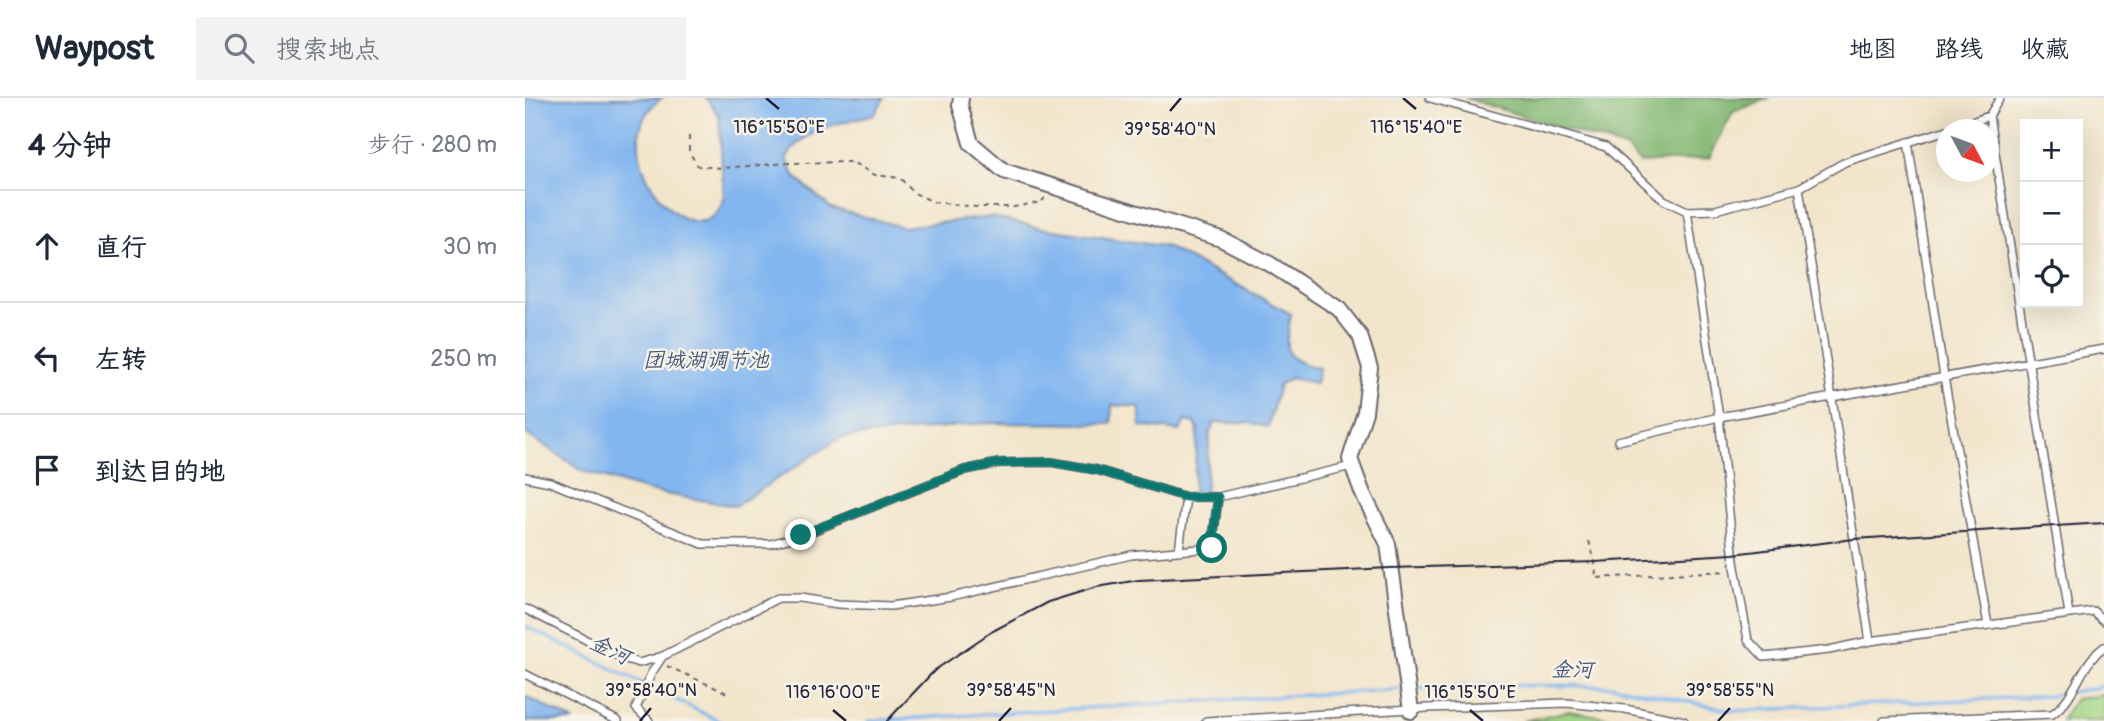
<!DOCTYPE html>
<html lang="zh">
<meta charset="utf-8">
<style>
body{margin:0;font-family:Pangolin,"LXGW WenKai TC",sans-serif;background:#f2f2f3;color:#1f2937}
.controls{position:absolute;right:21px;top:21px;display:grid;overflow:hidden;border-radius:0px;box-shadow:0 7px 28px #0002}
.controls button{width:63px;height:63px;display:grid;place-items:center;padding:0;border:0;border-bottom:2px solid #e0e1e3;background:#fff;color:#1f2937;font:35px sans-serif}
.compass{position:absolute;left:1411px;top:21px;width:63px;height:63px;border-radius:50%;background:#fff;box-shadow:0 7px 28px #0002;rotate:131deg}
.stop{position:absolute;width:21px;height:21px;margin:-16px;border:5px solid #0f766e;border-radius:50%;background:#fff}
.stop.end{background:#0f766e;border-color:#fff;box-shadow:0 2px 7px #0008}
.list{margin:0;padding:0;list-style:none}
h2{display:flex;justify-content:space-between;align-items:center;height:91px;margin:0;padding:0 28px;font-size:30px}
h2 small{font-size:23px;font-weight:400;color:#747a83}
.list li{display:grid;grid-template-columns:46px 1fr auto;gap:21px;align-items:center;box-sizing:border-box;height:112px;padding:0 28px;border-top:2px solid #e0e1e3}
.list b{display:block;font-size:26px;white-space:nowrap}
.list em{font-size:23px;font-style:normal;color:#747a83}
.icon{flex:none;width:38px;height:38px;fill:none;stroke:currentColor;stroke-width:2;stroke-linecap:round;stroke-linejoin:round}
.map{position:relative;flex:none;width:1579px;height:623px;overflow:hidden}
header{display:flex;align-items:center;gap:42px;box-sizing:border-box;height:98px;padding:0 35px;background:#fff;border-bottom:2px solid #e0e1e3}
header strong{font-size:33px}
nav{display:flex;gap:38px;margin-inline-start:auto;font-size:24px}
.search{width:490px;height:63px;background:#f2f2f3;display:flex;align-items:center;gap:18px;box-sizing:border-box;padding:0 24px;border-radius:0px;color:#747a83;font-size:26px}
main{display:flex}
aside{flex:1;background:#fff}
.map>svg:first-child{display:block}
</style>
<header>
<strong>Waypost</strong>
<div class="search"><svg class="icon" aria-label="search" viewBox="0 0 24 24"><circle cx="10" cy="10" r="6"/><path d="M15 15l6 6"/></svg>搜索地点</div>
<nav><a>地图</a><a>路线</a><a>收藏</a></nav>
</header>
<main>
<aside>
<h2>4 分钟<small>步行 · 280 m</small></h2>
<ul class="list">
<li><svg class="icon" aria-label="ahead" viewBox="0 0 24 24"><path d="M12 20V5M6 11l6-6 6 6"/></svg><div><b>直行</b></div><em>30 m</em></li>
<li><svg class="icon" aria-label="left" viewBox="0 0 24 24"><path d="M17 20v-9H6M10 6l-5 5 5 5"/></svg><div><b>左转</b></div><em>250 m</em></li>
<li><svg class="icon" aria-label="arrive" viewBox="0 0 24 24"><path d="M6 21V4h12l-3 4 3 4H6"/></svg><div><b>到达目的地</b></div></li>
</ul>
</aside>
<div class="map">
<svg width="1579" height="623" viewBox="0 0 1579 623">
<rect width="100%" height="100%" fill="#f7f3e8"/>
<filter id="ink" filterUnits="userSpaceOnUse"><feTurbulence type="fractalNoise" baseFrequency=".0143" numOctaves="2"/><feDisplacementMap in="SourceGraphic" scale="14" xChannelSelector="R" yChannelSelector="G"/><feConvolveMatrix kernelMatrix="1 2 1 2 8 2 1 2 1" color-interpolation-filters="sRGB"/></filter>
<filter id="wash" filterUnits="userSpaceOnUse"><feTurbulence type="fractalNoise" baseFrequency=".00686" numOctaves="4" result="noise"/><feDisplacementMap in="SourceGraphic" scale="28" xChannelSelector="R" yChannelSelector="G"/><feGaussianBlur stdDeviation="1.57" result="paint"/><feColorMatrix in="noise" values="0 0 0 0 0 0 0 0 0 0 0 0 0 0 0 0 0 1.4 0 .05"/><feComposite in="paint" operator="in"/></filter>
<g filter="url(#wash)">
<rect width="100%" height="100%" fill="#f2e5cb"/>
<!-- green -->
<g fill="#a3d685" stroke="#627c60" stroke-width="2">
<polygon points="1579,597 1579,623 1536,623 1550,601"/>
<polygon points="1044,613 1104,623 998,623"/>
</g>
<!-- forest -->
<polygon fill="#82b772" stroke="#526c56" stroke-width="2" points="940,0 1244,0 1208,14 1184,60 1115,65 1100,50"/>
<!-- water -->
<g fill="#82b6f0" stroke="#526c96" stroke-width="2">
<path d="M 0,0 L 137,0 C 68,47 172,175 199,101 L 194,17 L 181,0 L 359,0 L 350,16 C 318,25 278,29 261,61 L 270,79 L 306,110 L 377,129 L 466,119 L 516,130 L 642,149 L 766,216 C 760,252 754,261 794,270 L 791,285 L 766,280 L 754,287 L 743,329 L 723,325 L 689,325 L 685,334 L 680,395 L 668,394 L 673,332 L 670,325 L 660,323 L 655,333 L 615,328 L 615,309 L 587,307 L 586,326 L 461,325 L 315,340 L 210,408 L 123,393 L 58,373 L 0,335 Z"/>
<polygon points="0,598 49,623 0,623"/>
</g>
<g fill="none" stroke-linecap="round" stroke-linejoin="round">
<!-- stream -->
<g stroke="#82b6f0" stroke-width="3.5">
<polyline points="0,528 194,623"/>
<polyline points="889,591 964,587 1089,588 1208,613 1525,598 1579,588"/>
<polyline points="344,623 881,591"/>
</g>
</g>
</g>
<g filter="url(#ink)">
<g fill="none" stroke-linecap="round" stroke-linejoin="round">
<defs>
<g id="service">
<polyline points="905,0 1081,49 1139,102 1162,113 1194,319 1209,463 1223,542 1239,559 1304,552 1345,543"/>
<polyline points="1464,18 1544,516"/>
<polyline points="1423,32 1464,18 1475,0"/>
<polyline points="1383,44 1419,279 1463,527"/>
<polyline points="1274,90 1345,543 1568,513 1579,523"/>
<polyline points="1162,113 1190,112 1274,90 1320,64 1422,32"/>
<polyline points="1093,343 1194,319 1579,251"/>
<polyline points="0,379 25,384 178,446 245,446 277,437 440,372 474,365 526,364 572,372 661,399 693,399 827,368"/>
<polyline points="654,452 661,399"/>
<polyline points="0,511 97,560 114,565 138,558 253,500 275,500 313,506 366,508 426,499 606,457 687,450 693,399"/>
<polyline points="0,576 93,623"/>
<polyline points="124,623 111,610 126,576 137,559"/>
<polyline points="681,623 903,610 1042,605 1100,611 1159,623"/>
<path d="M 1359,623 L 1527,616 C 1551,600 1555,566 1579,549"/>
</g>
<polyline id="minor" points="436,0 435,7 446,45 479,73 696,141 745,166 814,211 835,238 845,270 840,314 825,361 838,396 863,446 886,613"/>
</defs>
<!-- service casing -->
<use href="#service" stroke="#6b666d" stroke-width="10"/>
<!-- minor casing -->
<use href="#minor" stroke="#6b666d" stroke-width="18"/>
<!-- path -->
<g stroke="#6b666d" stroke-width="2" stroke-dasharray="5 5" stroke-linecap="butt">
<polyline points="164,38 164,54 173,68 196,70 262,65 327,64 350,77 375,80 389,95 409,104 451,109 489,109 516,104 520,100"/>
<polyline points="1064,443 1070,464 1071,480 1202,473"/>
<polyline points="142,568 202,595"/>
</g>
<!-- service -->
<use href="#service" stroke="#fff" stroke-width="7"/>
<!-- minor -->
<use href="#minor" stroke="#fff" stroke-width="14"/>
<!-- tram -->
<polyline stroke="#22223b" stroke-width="2" points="362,623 410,572 466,534 523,504 572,489 614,482 865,470 1070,464 1208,456 1329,441 1579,425"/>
</g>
</g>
<g fill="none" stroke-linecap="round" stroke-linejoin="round" filter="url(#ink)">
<!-- route -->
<polyline stroke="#0f766e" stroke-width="9" points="276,437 440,372 474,365 526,364 572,372 661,399 693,399 687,450"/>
</g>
<!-- ticks -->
<path fill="none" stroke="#22223b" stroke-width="2.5" d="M 241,0 L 254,11M 878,0 L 891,11M 645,13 L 656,0M 308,612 L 321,623M 945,612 L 958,623M 115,623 L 126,610M 474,623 L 486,610M 1193,623 L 1205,610"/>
<g text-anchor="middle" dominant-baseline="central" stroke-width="5" stroke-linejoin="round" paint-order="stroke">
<!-- water labels -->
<g font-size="21" font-style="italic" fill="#44567a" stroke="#f7f3e8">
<text x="181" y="262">团城湖调节池</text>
<text transform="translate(85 552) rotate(26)">金河</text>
<text transform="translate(1047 572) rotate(1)">金河</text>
</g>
</g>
<g font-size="18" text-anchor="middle" fill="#22223b" stroke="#f7f3e8" stroke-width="5" stroke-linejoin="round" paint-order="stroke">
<text x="254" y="35">116°15'50"E</text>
<text x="891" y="35">116°15'40"E</text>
<text x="645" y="37">39°58'40"N</text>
<text x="126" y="598">39°58'40"N</text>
<text x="486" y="598">39°58'45"N</text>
<text x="1205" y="598">39°58'55"N</text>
<text x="308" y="600">116°16'00"E</text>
<text x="945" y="600">116°15'50"E</text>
</g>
</svg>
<div class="controls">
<button>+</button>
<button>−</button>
<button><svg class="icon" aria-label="locate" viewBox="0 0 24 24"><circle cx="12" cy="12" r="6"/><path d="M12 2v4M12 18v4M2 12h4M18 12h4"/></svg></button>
</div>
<svg class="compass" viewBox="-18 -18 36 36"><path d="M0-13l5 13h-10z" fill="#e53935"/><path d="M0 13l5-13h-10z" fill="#747a83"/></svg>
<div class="stop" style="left:687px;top:450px"></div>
<div class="stop end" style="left:276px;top:437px"></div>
</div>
</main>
